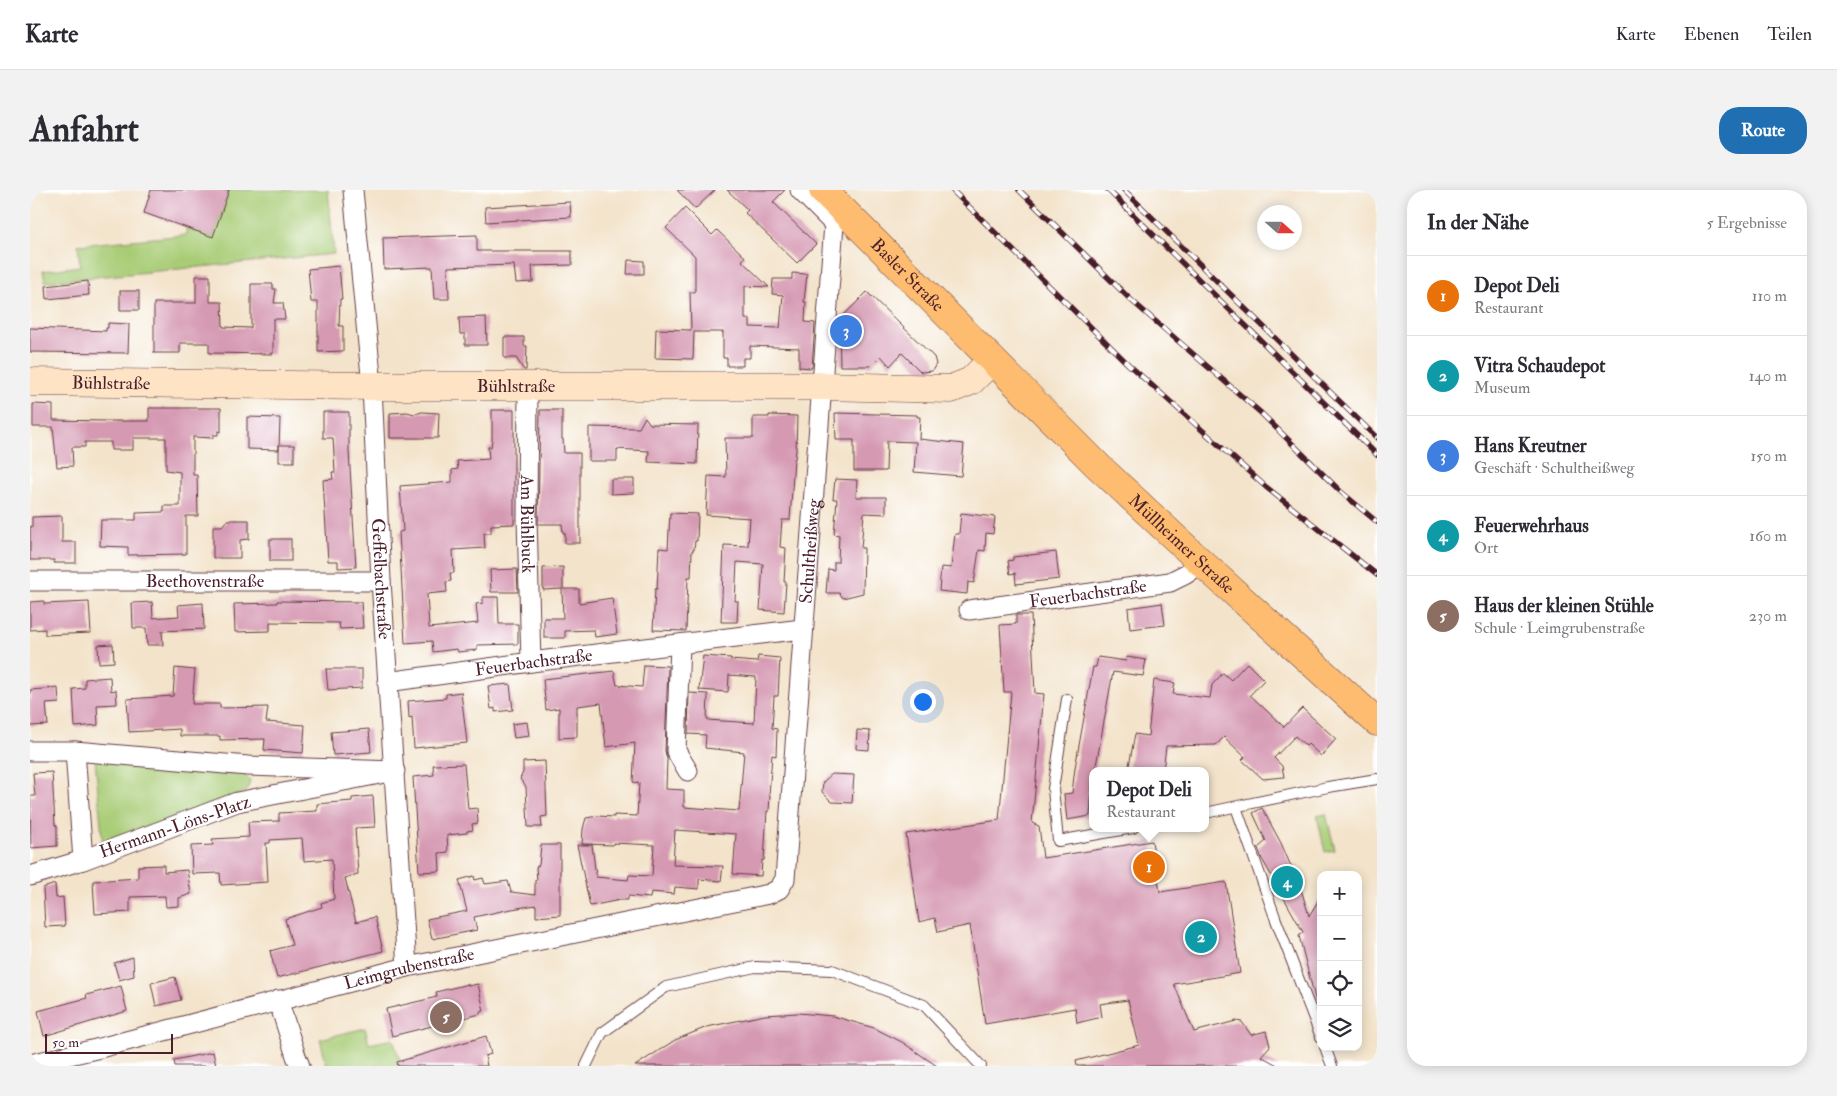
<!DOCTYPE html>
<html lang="de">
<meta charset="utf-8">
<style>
body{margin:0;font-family:"IM FELL Double Pica",serif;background:#f2f2f3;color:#2b2b33}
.controls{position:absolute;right:15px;bottom:15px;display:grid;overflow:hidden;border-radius:10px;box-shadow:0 2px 12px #0003}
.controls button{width:45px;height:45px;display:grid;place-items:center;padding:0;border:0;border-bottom:1px solid #e1e1e2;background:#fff;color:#2b2b33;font:25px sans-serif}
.compass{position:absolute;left:1227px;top:15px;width:45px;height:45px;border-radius:50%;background:#fff;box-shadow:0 2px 12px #0003;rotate:111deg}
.scale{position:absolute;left:15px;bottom:12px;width:128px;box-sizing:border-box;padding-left:5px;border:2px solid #4a1f2b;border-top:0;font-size:14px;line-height:18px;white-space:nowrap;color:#4a1f2b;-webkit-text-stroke:4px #fff;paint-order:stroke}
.you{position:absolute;left:892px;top:511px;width:18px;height:18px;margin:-12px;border:4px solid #fff;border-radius:50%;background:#1a73e8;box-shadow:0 0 0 8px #1a73e833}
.badge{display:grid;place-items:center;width:32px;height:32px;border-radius:50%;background:#1f6fb2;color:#fff;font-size:16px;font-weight:700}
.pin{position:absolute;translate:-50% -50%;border:2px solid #fff;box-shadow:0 1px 5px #0006}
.popup{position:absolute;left:1059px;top:577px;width:120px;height:65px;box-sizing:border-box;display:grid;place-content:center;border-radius:10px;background:#fff;filter:drop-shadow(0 1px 4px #0005);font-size:16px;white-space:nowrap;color:#7c7c81}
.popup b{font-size:19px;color:#2b2b33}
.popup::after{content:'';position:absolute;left:50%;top:100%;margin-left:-10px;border:10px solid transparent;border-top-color:#fff}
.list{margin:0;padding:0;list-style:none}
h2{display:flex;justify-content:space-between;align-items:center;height:65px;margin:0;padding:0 20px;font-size:21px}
h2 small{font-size:16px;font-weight:400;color:#7c7c81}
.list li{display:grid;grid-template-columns:32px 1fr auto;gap:15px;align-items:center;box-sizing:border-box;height:80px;padding:0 20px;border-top:1px solid #e1e1e2}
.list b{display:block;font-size:19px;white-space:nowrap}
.list p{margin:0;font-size:16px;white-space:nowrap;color:#7c7c81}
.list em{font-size:16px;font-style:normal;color:#7c7c81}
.icon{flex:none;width:28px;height:28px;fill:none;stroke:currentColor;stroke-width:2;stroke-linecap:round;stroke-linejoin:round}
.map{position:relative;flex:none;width:1347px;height:876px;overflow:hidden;border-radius:20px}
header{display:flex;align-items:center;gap:30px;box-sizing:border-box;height:70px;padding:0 25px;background:#fff;border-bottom:1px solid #e1e1e2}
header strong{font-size:24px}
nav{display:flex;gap:28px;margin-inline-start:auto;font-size:18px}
.intro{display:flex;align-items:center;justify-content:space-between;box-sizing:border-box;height:120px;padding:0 30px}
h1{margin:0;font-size:35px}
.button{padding:12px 22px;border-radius:20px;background:#1f6fb2;color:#fff;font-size:18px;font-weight:700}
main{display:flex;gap:30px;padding:0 30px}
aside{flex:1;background:#fff;border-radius:20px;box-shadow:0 2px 12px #0003}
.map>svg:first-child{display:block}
</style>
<header>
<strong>Karte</strong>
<nav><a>Karte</a><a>Ebenen</a><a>Teilen</a></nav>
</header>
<div class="intro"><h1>Anfahrt</h1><a class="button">Route</a></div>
<main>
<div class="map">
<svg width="1347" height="876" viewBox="0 0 1347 876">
<rect width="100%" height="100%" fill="#fff"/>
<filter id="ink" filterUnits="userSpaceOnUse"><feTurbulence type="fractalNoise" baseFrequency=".02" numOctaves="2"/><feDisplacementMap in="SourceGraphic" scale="10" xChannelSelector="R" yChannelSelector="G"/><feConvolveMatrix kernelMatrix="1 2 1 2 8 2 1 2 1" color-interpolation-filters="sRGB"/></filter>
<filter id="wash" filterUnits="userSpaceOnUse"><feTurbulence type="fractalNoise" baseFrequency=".0096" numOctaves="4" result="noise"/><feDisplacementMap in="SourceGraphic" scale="20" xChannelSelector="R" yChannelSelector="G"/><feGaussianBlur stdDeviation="1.12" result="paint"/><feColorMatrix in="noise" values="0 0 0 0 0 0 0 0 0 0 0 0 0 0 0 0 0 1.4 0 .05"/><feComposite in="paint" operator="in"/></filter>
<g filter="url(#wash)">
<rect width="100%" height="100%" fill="#f3e3ca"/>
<!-- green -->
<g fill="#a8cc76" stroke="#797650">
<polygon points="199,0 298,0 304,64 15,92 13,81 50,76 48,55 156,45 156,38 183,47"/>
<polygon points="65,569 212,582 220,591 217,601 73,657"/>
<polygon points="1296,624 1305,660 1295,662 1287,626"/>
<polygon points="335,838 339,854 363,849 372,876 297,876 290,849"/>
</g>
<g id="blocks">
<!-- building -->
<g fill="#d599b2">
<polygon points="121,0 199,0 183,47 114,23"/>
<polygon points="647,0 685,0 665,19"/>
<polygon points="697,0 755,0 743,12 786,54 767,73 715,23 718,20"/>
<polygon points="540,12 541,27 456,32 455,17"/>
<polygon points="655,18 682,45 687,40 715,67 712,71 739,97 715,96 715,129 720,129 720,137 750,138 753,105 742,104 743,89 762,89 762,83 777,84 774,112 776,112 775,132 785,133 782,178 769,177 769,158 720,156 720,168 713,168 713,176 697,176 697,168 693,168 693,142 664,142 663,169 625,168 626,139 661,140 660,102 665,102 665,66 636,38"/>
<polygon points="447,45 447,61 542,61 542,75 502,76 503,92 486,93 484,75 418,77 419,109 404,109 402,77 354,79 353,48"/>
<polygon points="598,70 614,71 614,84 597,84"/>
<polygon points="309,76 312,109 310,109 309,136 313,136 313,161 288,162 288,112 281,112 278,79"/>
<polygon points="166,86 180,86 180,112 192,112 193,137 221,138 221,94 243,94 243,99 246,99 244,113 253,113 255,129 243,129 243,164 179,163 179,153 150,153 150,163 124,163 124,113 166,113"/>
<polygon points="58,91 59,105 17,109 16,96"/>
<rect x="90" y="101" width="19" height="19"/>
<polygon points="837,102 904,167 906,174 902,181 891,182 872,163 860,176 851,166 841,176 810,176 809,130"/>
<polygon points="456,127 457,155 435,155 435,144 430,144 429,128"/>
<polygon points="78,133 99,134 98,163 0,162 0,138 76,141 76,138 78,138"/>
<polygon points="474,147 494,147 494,156 497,156 496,180 494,180 486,168 474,168"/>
<polygon points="3,214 23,215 23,230 77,231 119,231 119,218 191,218 191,242 188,241 188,245 183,245 183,248 163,247 163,285 167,285 168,326 156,326 156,364 98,365 98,357 70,356 71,330 106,330 106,323 134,322 134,316 150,316 150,282 136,280 136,248 103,248 103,260 81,260 81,252 55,252 55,257 42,257 43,276 27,277 23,237 3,237"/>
<polygon points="462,220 484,220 484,334 461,335 461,343 454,343 455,358 423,360 424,383 420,383 421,391 416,392 417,402 397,404 399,438 448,433 446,414 453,413 453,407 468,407 469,434 488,434 488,454 447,455 447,460 428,462 427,459 403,462 402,451 375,453 369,342 373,341 370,296 422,292 422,280 428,279 427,271 459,269 458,257 461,257 462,250"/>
<polygon points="510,220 532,220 532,249 533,249 534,263 550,263 550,353 535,353 535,343 533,343 532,334 508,334"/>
<polygon points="293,222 319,222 319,261 326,377 308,378 308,371 298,371 293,290 303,289 302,282 305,282 303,248 293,248"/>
<polygon points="377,222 384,224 392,222 409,223 408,248 360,248 360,223"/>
<polygon points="805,223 887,225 887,227 890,227 889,249 934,254 931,286 884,282 886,252 857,251 856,281 824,281 824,250 806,250"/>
<polygon points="739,225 767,226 766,260 765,269 764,269 760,330 752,330 750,357 756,358 754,392 756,392 754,422 730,420 733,374 707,372 705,411 708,411 707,432 691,432 694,355 718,356 720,328 676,325 678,286 696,287 695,248 723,248 723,227 739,227"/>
<polygon points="217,227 250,228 249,260 217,259"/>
<polygon points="615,227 620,234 668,235 667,274 618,272 619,261 587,259 587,271 559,271 559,237 609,238"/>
<rect x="249" y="255" width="15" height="17"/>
<polygon points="581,289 604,289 604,303 581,304"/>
<polygon points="805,289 827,290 826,307 856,307 856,324 834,323 831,358 834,358 833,403 813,408 809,403 796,403 798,379 804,380 804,372 808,372 809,345 804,344 807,309 803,309"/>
<polygon points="640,323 668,324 667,351 665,351 664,360 662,360 661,387 658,387 656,441 623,440 625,399 627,399 629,358 638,359"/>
<polygon points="931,323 965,327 963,344 956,343 955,361 949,360 944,393 938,392 937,404 909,401 911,377 921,378 925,344 929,344"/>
<polygon points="32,326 32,352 46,352 46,373 24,373 24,370 0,370 0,337 2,337 2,327"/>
<polygon points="197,330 219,330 219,349 210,350 210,368 183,368 183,336 192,336"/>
<rect x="240" y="349" width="21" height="22"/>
<polygon points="1026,362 1029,389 986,394 985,383 980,384 978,371 983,370 983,367"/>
<polygon points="533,377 533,399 549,399 549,413 582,408 587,444 565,447 564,440 535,441 535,448 514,448 514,428 533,428 532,399 513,400 513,378"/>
<polygon points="487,379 488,402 461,402 460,380"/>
<polygon points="14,411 14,414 59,412 61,443 15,445 15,439 0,440 0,412"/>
<polygon points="247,411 331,412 333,438 310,439 309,433 240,432 240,441 205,442 204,414 247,413"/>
<polygon points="122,412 123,428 149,426 148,415 173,413 174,439 132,441 133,455 117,455 116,438 103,438 102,413"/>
<polygon points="1132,413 1135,435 1100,439 1098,418"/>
<polygon points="986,425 1001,425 1005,503 1014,504 1002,633 1009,636 1013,668 1122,651 1130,702 1196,692 1210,783 1144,794 1164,842 1206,831 1212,832 1221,845 1236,841 1240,856 1231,866 1249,876 1047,876 1046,871 1109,855 1098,810 1070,814 1072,827 1047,833 1045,818 955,834 940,735 908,742 905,728 889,732 876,644 969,630 981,502 974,502 970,435 986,434"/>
<polygon points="83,454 84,472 69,473 68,455"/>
<polygon points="673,466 701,468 701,470 727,472 728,466 750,468 748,506 744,506 742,538 747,539 746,566 742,565 739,605 740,605 739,622 737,621 734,670 732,670 731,686 703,684 706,644 645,640 643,675 693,676 691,691 669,689 669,699 645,697 644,704 621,702 620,708 598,706 598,710 590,710 560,716 547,655 562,655 566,687 598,690 599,685 622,686 624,655 583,653 583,655 552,654 553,639 556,628 568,626 584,627 584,625 607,626 609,593 603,592 605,553 576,557 571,513 547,516 547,547 529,548 529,518 516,520 513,489 584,481 587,495 612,497 614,475 638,476 635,561 637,569 636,599 654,600 654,617 709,621 714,562 675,558 676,545 658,544 659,503 678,504 677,530 724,533 726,487 699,485 698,502 669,500"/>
<polygon points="1068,467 1096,471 1097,467 1116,470 1113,486 1083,482 1065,581 1063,581 1060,626 1037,630 1034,604 1042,603 1045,578 1063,477 1066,477"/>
<polygon points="1217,473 1234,490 1220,505 1254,537 1272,518 1306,549 1291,566 1278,554 1276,556 1265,546 1244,568 1252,576 1254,587 1233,589 1212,570 1215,567 1194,547 1186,555 1136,556 1133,581 1098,581 1105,544 1118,546 1124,490 1145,493 1143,504 1180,508 1182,495 1193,483 1201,490"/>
<polygon points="145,478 165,480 162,514 190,514 190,518 238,517 236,532 275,535 273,563 234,560 235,549 190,550 190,546 150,546 150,539 99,542 97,509 143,506"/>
<polygon points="296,479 332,479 332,498 298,500"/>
<polygon points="80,487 81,501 86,500 87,514 67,515 68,535 45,537 43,499 55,498 55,489"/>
<polygon points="480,494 483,520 465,522 465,518 461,519 458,496"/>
<polygon points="28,498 29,513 16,514 18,535 0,536 0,500"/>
<polygon points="431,502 437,553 384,558 382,527 379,528 378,511 416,508 416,504"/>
<polygon points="497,532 499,546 484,548 482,534"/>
<polygon points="339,539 341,562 303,565 301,542"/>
<polygon points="827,540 840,541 839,560 826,559"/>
<polygon points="515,571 517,626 511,627 512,637 498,637 496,597 490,589 493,582 493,572"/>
<polygon points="434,574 438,619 447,618 448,633 442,634 443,640 437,641 437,643 417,645 418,662 409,663 410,681 389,682 383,587 404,585 403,575"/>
<polygon points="22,582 25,635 27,636 27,656 1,658 0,606 5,606 3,583"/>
<polygon points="802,584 824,585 822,613 802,612 792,602 793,592"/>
<polygon points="343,606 345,637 325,638 328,684 315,688 326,732 345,727 353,761 247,788 240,761 262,755 255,729 292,717 291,713 304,709 302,669 274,671 272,648 240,650 240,653 236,653 238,692 191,695 190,683 162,684 161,656 183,655 182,649 219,647 218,632 249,631 249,623 287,621 287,614 322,611 322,608"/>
<polygon points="1232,618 1251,653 1260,674 1265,679 1279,726 1291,706 1291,812 1286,812 1269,746 1273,742 1232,669 1228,658 1236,651 1223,623"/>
<polygon points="511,655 530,655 530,725 506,727 506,715 476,720 444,727 447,740 402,749 397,729 437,721 429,690 444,686 445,690 453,688 455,694 478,691 481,702 505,705 505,690 507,690 506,677 509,675"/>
<polygon points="134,675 134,682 157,680 161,704 149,708 149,716 136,717 135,706 100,707 100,722 65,724 63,691 108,688 108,676"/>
<polygon points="25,694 26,708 33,707 35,736 15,737 13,698"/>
<polygon points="103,767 104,786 89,790 84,773"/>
<polygon points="145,787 151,810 126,816 121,793"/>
<polygon points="438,794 438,796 448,794 454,821 450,822 450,824 362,846 356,819 407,807 406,802"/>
<polygon points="91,796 97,821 14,846 8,821 57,808 56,805"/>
<polygon points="768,823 803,826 844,838 872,852 907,876 605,876 645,850 677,837 735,825"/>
<polygon points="456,846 461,864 455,866 457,876 368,876 367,872"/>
<polygon points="183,862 186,876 145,876 144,870"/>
</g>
</g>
</g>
<g filter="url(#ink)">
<use href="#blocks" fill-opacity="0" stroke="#633c43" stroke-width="1"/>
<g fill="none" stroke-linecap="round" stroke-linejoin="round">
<defs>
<g id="lane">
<polyline points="1037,509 1023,599 1028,651 1103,638"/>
<polyline points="1206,617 1246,730 1291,847"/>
<polyline points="1175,623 1298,597 1347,589"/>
<polyline points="1295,857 1302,876"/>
<polyline points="556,876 572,843 636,797 725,777 802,780 894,815 951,876"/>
</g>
<g id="street">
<path id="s1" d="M 323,0 L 342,196 L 351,391 L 377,777"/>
<path id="s2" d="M 498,195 L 497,328 L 501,472"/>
<path id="s3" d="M 0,391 L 351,391"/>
<path id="s4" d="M 939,420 L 1140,392 L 1156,384 L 1172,373"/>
<polyline points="650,454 646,561 658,581"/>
<path id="s5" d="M 357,492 L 501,472 L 772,439"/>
<polyline points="0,561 45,561"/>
<polygon points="45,561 218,576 365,581 207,612 53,670"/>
<polyline points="0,686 53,670"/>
<polyline points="248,810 266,866 270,876"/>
<path id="s6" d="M 0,874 L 66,859 L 377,777 L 739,704 L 749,699 L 755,689 L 804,34 L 770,0"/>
</g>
<g id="secondary">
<path id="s7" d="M 0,192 L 342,196 L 791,196 L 921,199 L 941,191 L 962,170"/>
</g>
<g id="primary">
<path id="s8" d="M 793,0 L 1067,275 L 1172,373 L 1347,532"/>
</g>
</defs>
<!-- lane casing -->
<use href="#lane" stroke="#633c43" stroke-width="12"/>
<!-- street casing -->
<use href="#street" stroke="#633c43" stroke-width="21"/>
<!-- secondary casing -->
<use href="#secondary" stroke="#633c43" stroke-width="29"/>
<!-- primary casing -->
<use href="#primary" stroke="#633c43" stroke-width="29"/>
<!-- lane -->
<use href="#lane" stroke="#fff" stroke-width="10"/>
<!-- street -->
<use href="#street" stroke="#fff" stroke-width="19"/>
<!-- secondary -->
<use href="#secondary" stroke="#fee4c5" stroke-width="28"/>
<!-- primary -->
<use href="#primary" stroke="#fdbc6f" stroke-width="28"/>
<defs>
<g id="rail">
<polyline points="922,0 1099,175 1236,297 1347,385"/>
<polyline points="989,0 1101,110 1231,223 1310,301 1347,332"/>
<polyline points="1078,0 1347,265"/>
<polyline points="1094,0 1347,248"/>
</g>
</defs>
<!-- rail casing -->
<use href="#rail" stroke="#4a1f2b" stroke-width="5.5"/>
<!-- rail -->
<use href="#rail" stroke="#fff" stroke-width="4" stroke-dasharray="11" stroke-linecap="butt"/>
</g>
</g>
<g text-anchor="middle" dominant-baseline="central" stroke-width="4.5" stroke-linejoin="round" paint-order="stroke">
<!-- street labels -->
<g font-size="18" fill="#4a1f2b" stroke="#fff">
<text stroke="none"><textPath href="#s8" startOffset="120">Basler Straße</textPath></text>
<text stroke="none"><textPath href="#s7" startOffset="81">Bühlstraße</textPath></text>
<text stroke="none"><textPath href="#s7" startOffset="486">Bühlstraße</textPath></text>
<text stroke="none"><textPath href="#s2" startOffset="139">Am Bühlbuck</textPath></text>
<text stroke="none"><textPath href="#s8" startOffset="504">Müllheimer Straße</textPath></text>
<text stroke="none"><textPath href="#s6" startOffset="1110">Schultheißweg</textPath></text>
<text stroke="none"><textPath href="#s1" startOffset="390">Geffelbachstraße</textPath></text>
<text stroke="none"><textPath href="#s3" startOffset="175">Beethovenstraße</textPath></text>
<text stroke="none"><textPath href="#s4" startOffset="120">Feuerbachstraße</textPath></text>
<text stroke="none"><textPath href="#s5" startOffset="148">Feuerbachstraße</textPath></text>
<text transform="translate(145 637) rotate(-19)">Hermann-Löns-Platz</text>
<text stroke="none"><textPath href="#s6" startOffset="391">Leimgrubenstraße</textPath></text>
</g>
</g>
</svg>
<div class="controls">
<button>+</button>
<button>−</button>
<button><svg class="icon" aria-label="locate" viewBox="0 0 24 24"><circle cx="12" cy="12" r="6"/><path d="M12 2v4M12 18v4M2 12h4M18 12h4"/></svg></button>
<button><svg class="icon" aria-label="layers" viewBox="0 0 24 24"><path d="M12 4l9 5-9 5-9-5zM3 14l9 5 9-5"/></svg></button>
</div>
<svg class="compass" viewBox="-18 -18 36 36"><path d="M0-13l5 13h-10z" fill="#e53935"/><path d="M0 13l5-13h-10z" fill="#7c7c81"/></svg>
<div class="scale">50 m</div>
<div class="you"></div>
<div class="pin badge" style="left:1119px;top:677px;background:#e8710a">1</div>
<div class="popup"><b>Depot Deli</b>Restaurant</div>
<div class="pin badge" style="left:1171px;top:747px;background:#0f9aa8">2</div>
<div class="pin badge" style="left:816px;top:141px;background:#3f7fe0">3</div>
<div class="pin badge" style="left:1257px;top:692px;background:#0f9aa8">4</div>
<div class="pin badge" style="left:416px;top:827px;background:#8d6e63">5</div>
</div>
<aside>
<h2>In der Nähe<small>5 Ergebnisse</small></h2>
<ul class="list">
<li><span class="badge" style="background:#e8710a">1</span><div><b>Depot Deli</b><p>Restaurant</p></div><em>110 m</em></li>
<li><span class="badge" style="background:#0f9aa8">2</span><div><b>Vitra Schaudepot</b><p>Museum</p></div><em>140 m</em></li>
<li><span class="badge" style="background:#3f7fe0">3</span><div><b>Hans Kreutner</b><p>Geschäft · Schultheißweg</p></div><em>150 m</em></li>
<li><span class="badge" style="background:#0f9aa8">4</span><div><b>Feuerwehrhaus</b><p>Ort</p></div><em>160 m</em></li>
<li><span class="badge" style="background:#8d6e63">5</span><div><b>Haus der kleinen Stühle</b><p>Schule · Leimgrubenstraße</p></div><em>230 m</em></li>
</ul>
</aside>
</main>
